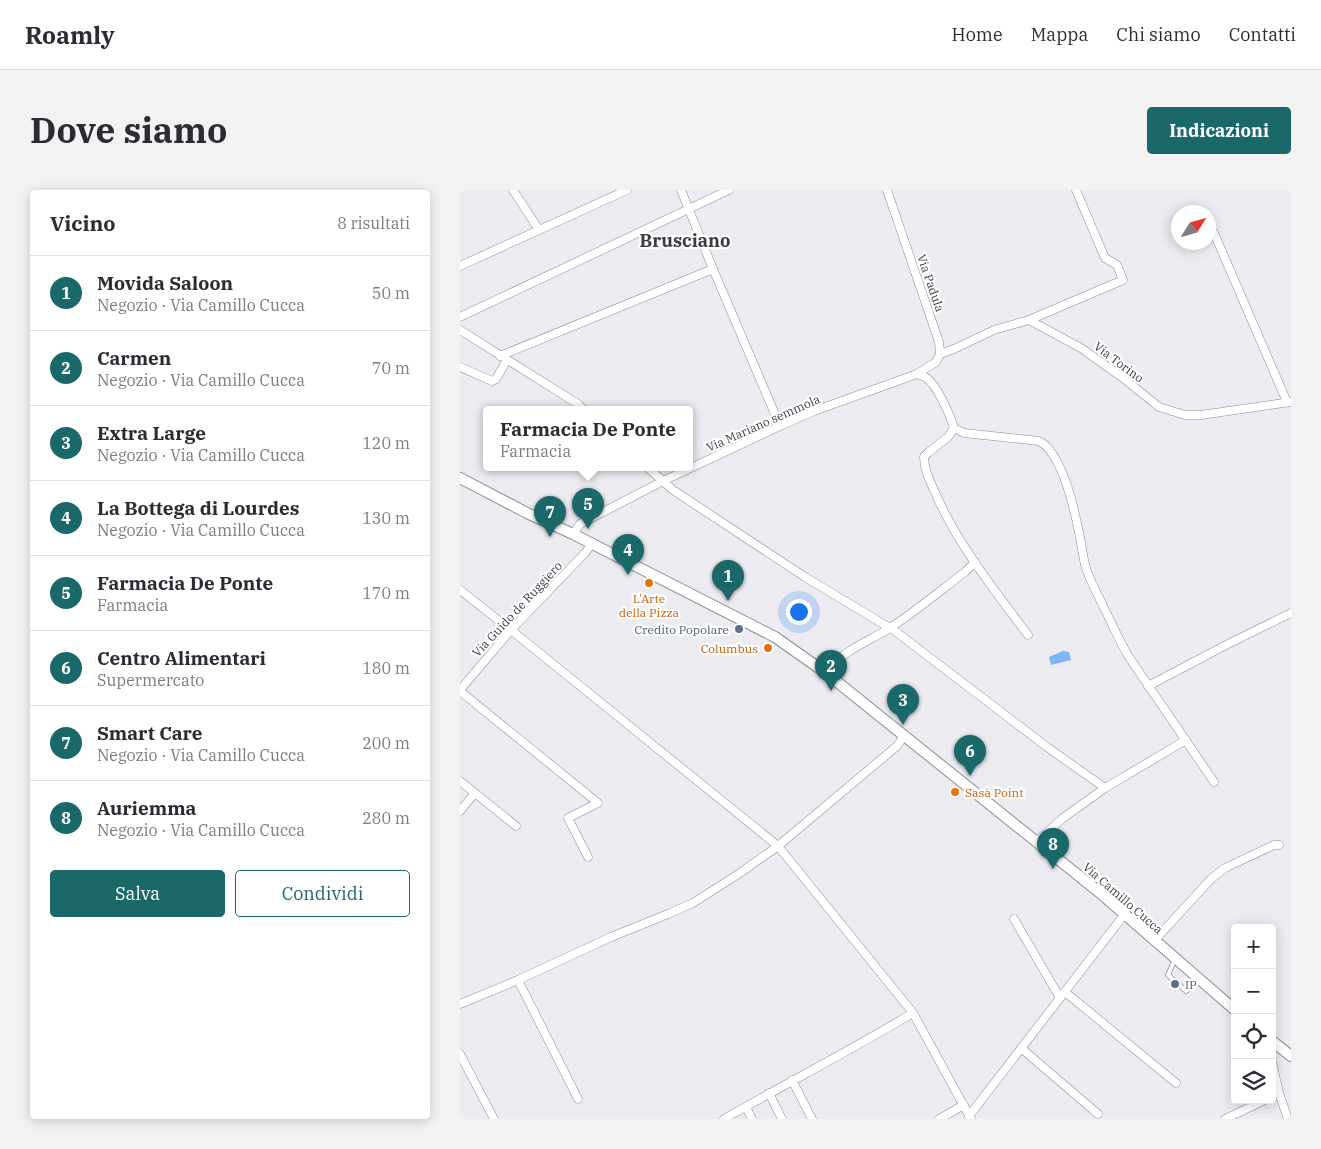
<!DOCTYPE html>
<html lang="it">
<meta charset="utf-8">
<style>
body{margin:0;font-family:"IBM Plex Serif",serif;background:#f2f2f3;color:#2b2b33}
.controls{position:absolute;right:15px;bottom:15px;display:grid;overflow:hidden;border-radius:5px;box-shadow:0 2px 12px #0003}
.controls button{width:45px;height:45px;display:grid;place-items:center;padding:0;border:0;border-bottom:1px solid #e1e1e2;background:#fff;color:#2b2b33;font:25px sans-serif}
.compass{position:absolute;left:711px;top:15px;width:45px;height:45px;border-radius:50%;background:#fff;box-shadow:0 2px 12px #0003;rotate:53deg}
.you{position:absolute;left:338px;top:421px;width:18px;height:18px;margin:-12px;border:4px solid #fff;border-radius:50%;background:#1a73e8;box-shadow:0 0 0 8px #1a73e833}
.badge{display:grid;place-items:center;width:32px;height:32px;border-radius:50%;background:#1b686a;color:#fff;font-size:16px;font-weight:700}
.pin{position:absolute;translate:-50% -41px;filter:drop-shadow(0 1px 2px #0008)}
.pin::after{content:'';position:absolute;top:26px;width:18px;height:15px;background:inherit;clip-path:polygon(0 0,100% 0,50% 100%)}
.popup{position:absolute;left:23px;top:216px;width:210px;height:65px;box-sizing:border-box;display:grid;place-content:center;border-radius:5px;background:#fff;filter:drop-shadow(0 1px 4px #0005);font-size:16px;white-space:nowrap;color:#7c7c81}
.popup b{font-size:19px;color:#2b2b33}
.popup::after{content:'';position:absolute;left:50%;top:100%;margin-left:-10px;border:10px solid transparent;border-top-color:#fff}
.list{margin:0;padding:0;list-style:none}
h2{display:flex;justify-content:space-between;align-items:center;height:65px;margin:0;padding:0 20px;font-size:21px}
h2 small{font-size:16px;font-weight:400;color:#7c7c81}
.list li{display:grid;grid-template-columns:32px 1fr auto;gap:15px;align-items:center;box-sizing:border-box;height:75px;padding:0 20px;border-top:1px solid #e1e1e2}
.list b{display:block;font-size:19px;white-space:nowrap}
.list p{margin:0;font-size:16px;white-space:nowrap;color:#7c7c81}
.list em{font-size:16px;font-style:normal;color:#7c7c81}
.actions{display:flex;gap:10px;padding:15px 20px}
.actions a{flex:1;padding:11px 0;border:1px solid #1b686a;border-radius:5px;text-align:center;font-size:18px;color:#1b686a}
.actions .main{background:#1b686a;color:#fff}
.icon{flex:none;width:28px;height:28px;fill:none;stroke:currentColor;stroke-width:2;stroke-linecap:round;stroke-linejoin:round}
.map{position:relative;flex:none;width:831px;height:929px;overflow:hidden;border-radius:5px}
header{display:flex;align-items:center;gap:30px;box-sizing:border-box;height:70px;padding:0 25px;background:#fff;border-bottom:1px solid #e1e1e2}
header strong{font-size:24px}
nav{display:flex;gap:28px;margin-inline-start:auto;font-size:18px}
.intro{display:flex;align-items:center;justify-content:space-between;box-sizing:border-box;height:120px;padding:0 30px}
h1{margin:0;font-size:35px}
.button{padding:12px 22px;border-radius:5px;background:#1b686a;color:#fff;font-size:18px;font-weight:700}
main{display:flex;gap:30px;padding:0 30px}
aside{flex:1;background:#fff;border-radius:5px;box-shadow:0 2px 12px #0003}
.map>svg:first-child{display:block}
</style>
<header>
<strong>Roamly</strong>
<nav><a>Home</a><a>Mappa</a><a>Chi siamo</a><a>Contatti</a></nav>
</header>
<div class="intro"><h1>Dove siamo</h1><a class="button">Indicazioni</a></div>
<main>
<aside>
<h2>Vicino<small>8 risultati</small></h2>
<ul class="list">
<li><span class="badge">1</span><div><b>Movida Saloon</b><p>Negozio · Via Camillo Cucca</p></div><em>50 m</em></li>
<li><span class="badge">2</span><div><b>Carmen</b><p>Negozio · Via Camillo Cucca</p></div><em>70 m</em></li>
<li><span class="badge">3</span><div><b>Extra Large</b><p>Negozio · Via Camillo Cucca</p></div><em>120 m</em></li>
<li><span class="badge">4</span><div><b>La Bottega di Lourdes</b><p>Negozio · Via Camillo Cucca</p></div><em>130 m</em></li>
<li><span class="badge">5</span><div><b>Farmacia De Ponte</b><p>Farmacia</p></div><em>170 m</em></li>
<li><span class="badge">6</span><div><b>Centro Alimentari</b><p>Supermercato</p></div><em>180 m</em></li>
<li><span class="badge">7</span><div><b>Smart Care</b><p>Negozio · Via Camillo Cucca</p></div><em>200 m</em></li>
<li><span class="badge">8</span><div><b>Auriemma</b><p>Negozio · Via Camillo Cucca</p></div><em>280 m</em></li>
</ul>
<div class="actions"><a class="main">Salva</a><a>Condividi</a></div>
</aside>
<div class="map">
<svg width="831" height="929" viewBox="0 0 831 929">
<rect width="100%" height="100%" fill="#ebebf1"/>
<!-- water -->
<polygon fill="#7eb4f8" points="603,461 609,462 611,470 591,475 589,467"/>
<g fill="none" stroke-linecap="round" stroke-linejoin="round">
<defs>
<polyline id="lane" points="715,769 708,785 726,801 740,790"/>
<g id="street">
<polyline points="53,0 79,40"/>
<polyline points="221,0 253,79 320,236"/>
<polyline points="754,43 827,212"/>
<polyline points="0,76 167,0"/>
<polyline points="0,127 269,0"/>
<polyline points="569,130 663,90 657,75 645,68 616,0"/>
<polyline points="0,140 118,214 124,220"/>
<polyline points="480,164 494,159 534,140 569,130 621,158 663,188 699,217 725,225 741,225 831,212"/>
<polyline points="40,166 253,79"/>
<polyline points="0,177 32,191 36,189 47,170"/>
<path d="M 457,184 C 460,185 463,186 465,187 C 477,194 490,225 494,238 L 504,243 L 579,251 C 603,263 615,322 620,347 C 622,357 623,368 626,378 C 630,391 637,403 643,416 C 652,433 659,451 669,467 L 754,592"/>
<path d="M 494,238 L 488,247 L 469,262 L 464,267 C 464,279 469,289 474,300 C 495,351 535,401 568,445"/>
<polyline points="188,278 213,300 263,333 345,387 435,441 587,557 645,598"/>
<polyline points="113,344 120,334 203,291 320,236 354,221 457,184 476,172 480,164 479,152 427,0"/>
<polyline points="0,400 51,440 318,656 453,823 511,929"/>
<path d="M 366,483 C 384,459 406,453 430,438 C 456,421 480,401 505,382 L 515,372"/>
<polyline points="688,496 770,453 831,423"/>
<polyline points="0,500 51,440 126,362 131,354"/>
<polyline points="0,501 138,613 108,628 128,667"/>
<polyline points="0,591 56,636"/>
<polyline points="0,621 15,603"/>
<polyline points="576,652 603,628 645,598 726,550"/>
<polyline points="554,729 600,808"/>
<polyline points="694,751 751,689 765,678 814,655 819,655"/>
<polyline points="58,790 118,909"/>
<polyline points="605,802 716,893"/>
<polyline points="0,814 58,790 151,747 208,724 233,713 280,683 318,656 437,556 444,546"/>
<polyline points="561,858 638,924"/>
<polyline points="0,864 34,929"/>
<polyline points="812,872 819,903 828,929"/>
<polyline points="332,890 352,929"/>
<polyline points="309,903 322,929"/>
<polyline points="286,917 292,929"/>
<polyline points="509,926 664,725"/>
<path d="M 264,929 C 327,893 391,860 453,823"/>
<polyline points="479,929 504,915"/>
<polyline points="765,929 805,910"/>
</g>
<g id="secondary">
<polyline points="0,288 67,323 113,344 315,447 366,483 639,702 775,820"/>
<polyline points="812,851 831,866"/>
</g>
</defs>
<!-- lane casing -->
<use href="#lane" stroke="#8c8c91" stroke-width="5.5"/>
<!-- street casing -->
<use href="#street" stroke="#8c8c91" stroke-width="9"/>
<!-- secondary casing -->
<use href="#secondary" stroke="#8c8c91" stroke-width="12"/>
<!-- lane -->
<use href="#lane" stroke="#fff" stroke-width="4"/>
<!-- street -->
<use href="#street" stroke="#fff" stroke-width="8"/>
<!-- secondary -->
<use href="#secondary" stroke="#fff" stroke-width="10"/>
</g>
<!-- markers -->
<g fill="#e8710a" stroke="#fff" stroke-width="2">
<circle cx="189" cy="393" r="5"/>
<circle cx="308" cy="458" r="5"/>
<circle cx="495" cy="602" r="5"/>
</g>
<g fill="#5c6f8a" stroke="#fff" stroke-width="2">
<circle cx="279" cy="439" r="5"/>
<circle cx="715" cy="794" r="5"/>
</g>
<g text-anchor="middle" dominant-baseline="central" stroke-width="4.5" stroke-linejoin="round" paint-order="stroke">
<!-- street labels -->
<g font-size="12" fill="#3c3b3e" stroke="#fff">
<text transform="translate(471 93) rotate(71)">Via Padula</text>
<text transform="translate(659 172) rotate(37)">Via Torino</text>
<text transform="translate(303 233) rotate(-24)">Via Mariano semmola</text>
<text transform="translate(57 419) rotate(-47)">Via Guido de Ruggiero</text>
<text transform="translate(663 708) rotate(41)">Via Camillo Cucca</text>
</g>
<!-- food labels -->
<g font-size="12" fill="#c56008" stroke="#fff">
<text x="189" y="408">L'Arte<tspan x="189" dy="14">della Pizza</tspan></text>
<text x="298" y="458" text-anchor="end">Columbus</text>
<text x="505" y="602" text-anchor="start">Sasà Point</text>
</g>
<!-- service labels -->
<g font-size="12" fill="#4e5e75" stroke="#fff" text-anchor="end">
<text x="269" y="439">Credito Popolare</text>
<text x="725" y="794" text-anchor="start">IP</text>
</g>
<!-- district labels -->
<g font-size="18" font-weight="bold" fill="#3c3b3e" stroke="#fff">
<text x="225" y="50">Brusciano</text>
</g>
</g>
</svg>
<div class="controls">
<button>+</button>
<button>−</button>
<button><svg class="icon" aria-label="locate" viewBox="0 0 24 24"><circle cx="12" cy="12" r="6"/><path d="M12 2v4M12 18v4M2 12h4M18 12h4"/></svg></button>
<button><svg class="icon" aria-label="layers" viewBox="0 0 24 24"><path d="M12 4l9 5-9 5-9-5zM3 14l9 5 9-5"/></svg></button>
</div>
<svg class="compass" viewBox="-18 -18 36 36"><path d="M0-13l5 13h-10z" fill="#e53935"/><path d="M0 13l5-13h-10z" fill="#7c7c81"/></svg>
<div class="you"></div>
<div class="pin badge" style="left:268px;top:411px">1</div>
<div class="pin badge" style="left:371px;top:501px">2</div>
<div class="pin badge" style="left:443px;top:535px">3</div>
<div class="pin badge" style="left:168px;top:385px">4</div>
<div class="pin badge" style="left:128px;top:339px">5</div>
<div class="popup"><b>Farmacia De Ponte</b>Farmacia</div>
<div class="pin badge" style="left:510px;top:586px">6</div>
<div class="pin badge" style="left:90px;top:347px">7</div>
<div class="pin badge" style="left:593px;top:679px">8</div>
</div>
</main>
